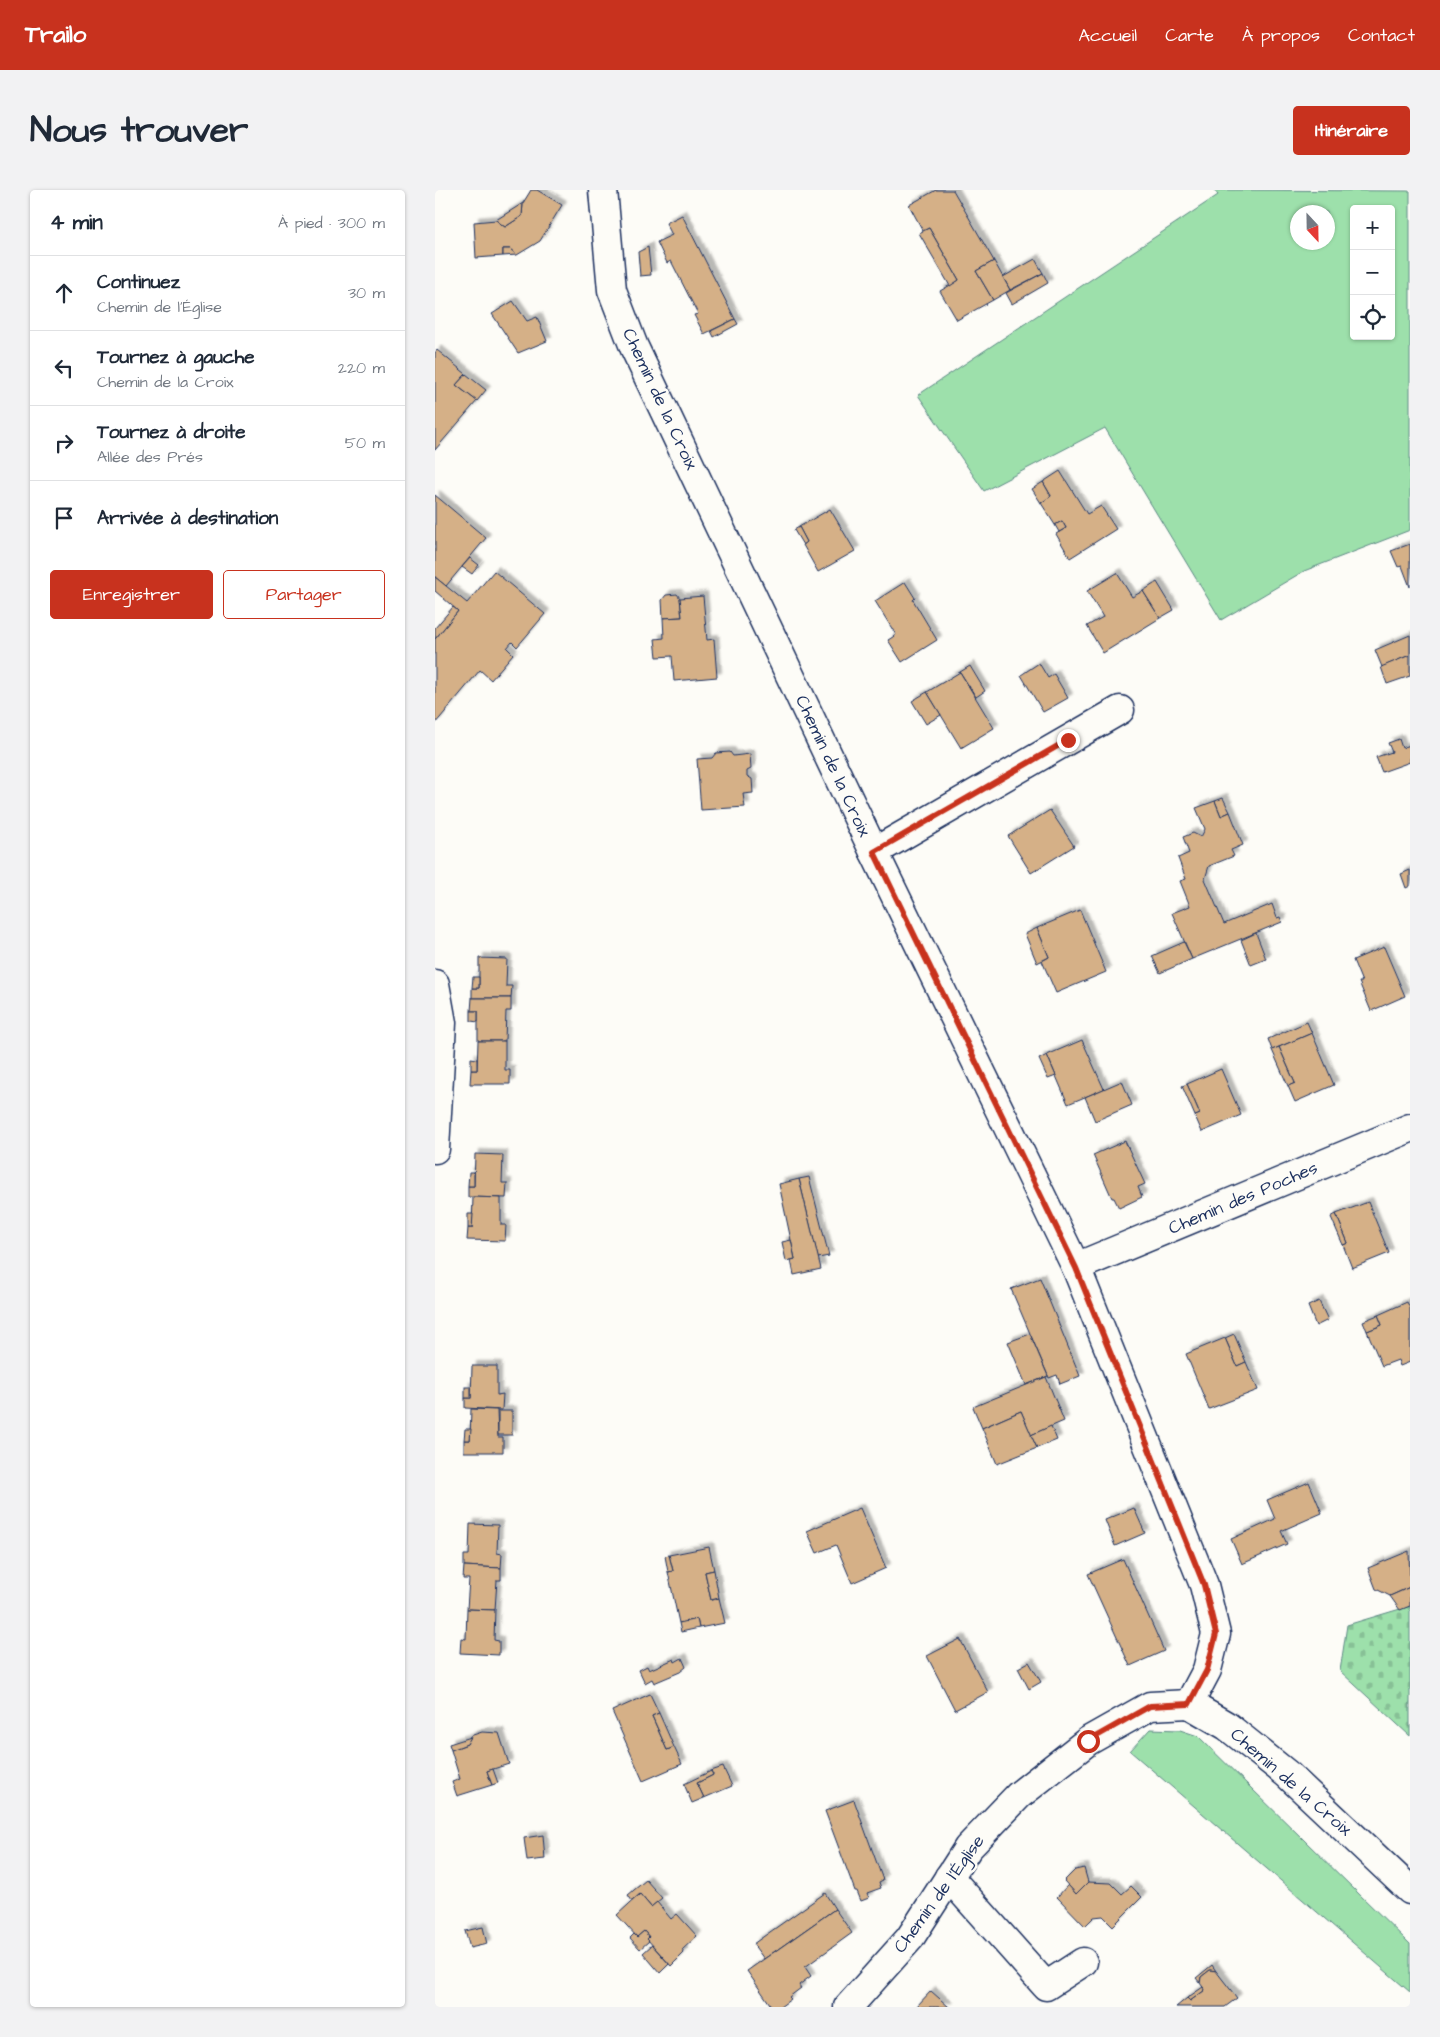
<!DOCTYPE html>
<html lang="fr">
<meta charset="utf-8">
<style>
body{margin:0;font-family:"Architects Daughter",sans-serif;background:#f2f2f3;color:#1f2937}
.controls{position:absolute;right:15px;top:15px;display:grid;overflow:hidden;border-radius:5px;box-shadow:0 1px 4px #0004}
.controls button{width:45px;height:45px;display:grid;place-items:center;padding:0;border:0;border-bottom:1px solid #e0e1e3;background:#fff;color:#1f2937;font:25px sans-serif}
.compass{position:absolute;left:855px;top:15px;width:45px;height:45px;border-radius:50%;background:#fff;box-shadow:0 1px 4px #0004;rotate:158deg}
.stop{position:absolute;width:15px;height:15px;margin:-11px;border:4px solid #c8321e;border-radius:50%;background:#fff}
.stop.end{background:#c8321e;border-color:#fff;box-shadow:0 1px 5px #0008}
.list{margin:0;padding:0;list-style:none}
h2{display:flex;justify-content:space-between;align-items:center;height:65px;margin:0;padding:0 20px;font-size:21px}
h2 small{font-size:16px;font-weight:400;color:#747a83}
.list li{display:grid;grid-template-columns:32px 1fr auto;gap:15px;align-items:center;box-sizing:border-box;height:75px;padding:0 20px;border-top:1px solid #e0e1e3}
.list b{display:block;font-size:19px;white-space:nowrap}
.list p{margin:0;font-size:16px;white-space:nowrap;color:#747a83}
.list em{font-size:16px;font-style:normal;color:#747a83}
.actions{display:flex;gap:10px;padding:15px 20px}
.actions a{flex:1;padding:11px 0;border:1px solid #c8321e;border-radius:5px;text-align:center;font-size:18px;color:#c8321e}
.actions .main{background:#c8321e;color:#fff}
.icon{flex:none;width:28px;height:28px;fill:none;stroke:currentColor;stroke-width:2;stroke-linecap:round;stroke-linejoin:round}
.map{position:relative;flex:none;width:975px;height:1817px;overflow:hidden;border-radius:5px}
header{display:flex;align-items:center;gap:30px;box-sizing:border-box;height:70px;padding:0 25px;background:#c8321e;color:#fff}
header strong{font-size:24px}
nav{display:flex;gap:28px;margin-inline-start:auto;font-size:18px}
.intro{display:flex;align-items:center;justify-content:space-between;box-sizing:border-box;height:120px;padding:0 30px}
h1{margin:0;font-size:35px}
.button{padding:12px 22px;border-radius:5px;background:#c8321e;color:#fff;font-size:18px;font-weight:700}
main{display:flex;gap:30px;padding:0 30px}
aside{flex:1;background:#fff;border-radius:5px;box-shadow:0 1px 4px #0004}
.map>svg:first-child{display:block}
</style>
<header>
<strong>Trailo</strong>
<nav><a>Accueil</a><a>Carte</a><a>À propos</a><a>Contact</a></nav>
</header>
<div class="intro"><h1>Nous trouver</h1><a class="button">Itinéraire</a></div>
<main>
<aside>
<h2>4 min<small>À pied · 300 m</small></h2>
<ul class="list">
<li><svg class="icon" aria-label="ahead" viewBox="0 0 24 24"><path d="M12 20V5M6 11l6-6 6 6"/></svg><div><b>Continuez</b><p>Chemin de l'Église</p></div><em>30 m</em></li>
<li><svg class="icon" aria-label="left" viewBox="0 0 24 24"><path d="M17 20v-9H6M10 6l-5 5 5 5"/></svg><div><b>Tournez à gauche</b><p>Chemin de la Croix</p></div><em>220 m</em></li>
<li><svg class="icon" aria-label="right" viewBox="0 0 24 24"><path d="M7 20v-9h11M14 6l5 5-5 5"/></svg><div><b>Tournez à droite</b><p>Allée des Prés</p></div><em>50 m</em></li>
<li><svg class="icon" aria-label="arrive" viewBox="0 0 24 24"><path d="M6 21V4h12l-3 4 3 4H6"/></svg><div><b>Arrivée à destination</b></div></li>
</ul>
<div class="actions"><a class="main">Enregistrer</a><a>Partager</a></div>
</aside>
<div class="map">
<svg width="975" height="1817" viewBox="0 0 975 1817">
<defs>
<pattern id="cemetery-stones" width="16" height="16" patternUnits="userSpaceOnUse" patternTransform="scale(1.25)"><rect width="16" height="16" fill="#9de0ab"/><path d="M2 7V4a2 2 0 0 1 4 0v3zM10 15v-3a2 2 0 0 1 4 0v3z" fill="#87c096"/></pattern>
<filter id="shadow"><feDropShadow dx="4.5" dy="-4.5" stdDeviation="1" flood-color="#0004"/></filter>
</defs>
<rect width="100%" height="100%" fill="#fdfcf7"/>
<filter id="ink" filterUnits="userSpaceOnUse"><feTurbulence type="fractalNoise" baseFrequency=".02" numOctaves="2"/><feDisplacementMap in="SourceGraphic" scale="10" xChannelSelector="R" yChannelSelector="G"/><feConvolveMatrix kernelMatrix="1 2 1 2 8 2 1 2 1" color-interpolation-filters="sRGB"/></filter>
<g filter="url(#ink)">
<!-- green -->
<g fill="#9de0ab" stroke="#5c8884" fill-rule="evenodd">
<path d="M 779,0 L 975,1 L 975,340 L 869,381 L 786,430 L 670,238 L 549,301 L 483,205 L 783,5 ZM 919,19 L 956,19 L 956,146 L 919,146 ZM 862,22 L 892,22 L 892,52 L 862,52 Z"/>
<polygon points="715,1539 745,1540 763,1546 975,1754 975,1802 695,1561"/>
</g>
<!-- cemetery -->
<polygon fill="url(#cemetery-stones)" stroke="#5c8884" points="975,1416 975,1546 905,1481 912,1435"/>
<!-- building -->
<g fill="#d5b087" stroke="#1b2f5e" filter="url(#shadow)">
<polygon points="96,0 102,0 127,15 105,51 82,65 75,59 68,59 68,66 41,68 39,32 61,30 70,37 87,26 88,13"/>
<polygon points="501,0 518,0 559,71 541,81 558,110 522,130 505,101 524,90 494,38 488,41 474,15"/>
<polygon points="88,13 87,26 70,37 61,30"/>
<polygon points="247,25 300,129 269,144 259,125 263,124 236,71 232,73 222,52 237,45 231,33"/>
<polygon points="494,38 524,90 515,96 484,43"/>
<polygon points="213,57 216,85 205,86 203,62"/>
<polygon points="68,59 75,59 82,65 68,66"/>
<polygon points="600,69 608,83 575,100 568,87"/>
<polygon points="559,71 575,100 558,110 541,81"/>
<polygon points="608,83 613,93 577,114 571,103"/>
<polygon points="78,111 92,131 102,127 112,151 83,163 57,124"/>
<polygon points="300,129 303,134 279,147 276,141"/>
<polygon points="2,160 31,184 21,195 42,211 0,260 0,163"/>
<polygon points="31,184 51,200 42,211 21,195"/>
<polygon points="625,281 652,324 666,316 681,339 635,368 621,344 631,338 627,331 620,335 606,313 616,306 608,292"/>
<polygon points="608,292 616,306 606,313 597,299"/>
<polygon points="0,305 51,348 11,396 0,387"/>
<polygon points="395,319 420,361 383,382 368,355 372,352 364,337"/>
<polygon points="627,331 631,338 624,342 620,335"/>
<polygon points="364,337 372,352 368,355 359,340"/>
<polygon points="975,354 975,397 967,376 963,377 956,361"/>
<polygon points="35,368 44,375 37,384 27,377"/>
<polygon points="59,381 110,424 82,457 77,452 72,458 78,464 56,490 45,480 0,534 0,449 23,421 0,401 0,387 32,413"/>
<polygon points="682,383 697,407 708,401 725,428 668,463 652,436 668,427 652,401"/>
<polygon points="470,392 480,408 478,410 502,450 467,472 453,450 461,445 440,411"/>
<polygon points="722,392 739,420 725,428 708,401"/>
<polygon points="242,404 245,408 247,427 228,428 227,410 231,405"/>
<polygon points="268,406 272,450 279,449 282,487 239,491 237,466 222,467 220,449 229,448 228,428 247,427 245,408"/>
<polygon points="18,417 23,421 0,449 0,438"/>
<polygon points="975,445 975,465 947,477 940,460"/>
<polygon points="975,465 975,486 952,494 946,477"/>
<polygon points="604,473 613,488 619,484 633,508 608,522 586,485"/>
<polygon points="535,476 550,501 541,507 525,482"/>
<polygon points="525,482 559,538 526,558 492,502"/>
<polygon points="492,502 506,525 491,534 477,511"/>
<polygon points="964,549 967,558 975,555 975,572 947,582 941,567 957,562 953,553"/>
<polygon points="295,562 298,566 315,564 316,579 312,581 312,586 317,589 318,603 308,604 310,617 266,620 262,569 277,568 281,563"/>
<polygon points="788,608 795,622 786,626 780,611"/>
<polygon points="780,611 786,626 795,622 808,655 796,660 799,666 774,676 770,689 789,734 837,714 842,728 845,727 847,732 757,769 737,723 755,716 745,691 751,689 743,668 754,663 748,647 758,643 766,647 770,639 761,618"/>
<polygon points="615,620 639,656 596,683 573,646"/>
<polygon points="975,680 975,696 971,698 966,684"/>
<polygon points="645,720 671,782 621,803 607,771 614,767 602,738"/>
<polygon points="602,738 614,767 602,773 590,744"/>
<polygon points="821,743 831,769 816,775 806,750"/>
<polygon points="749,752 757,769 725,783 717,766"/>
<polygon points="949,757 970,806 936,821 924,792 927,792 918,770"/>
<polygon points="44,768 72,769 71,796 77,796 76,808 37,808 37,798 44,798"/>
<polygon points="38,787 44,787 44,798 37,798"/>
<polygon points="37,808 76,808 76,821 71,821 70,851 43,851 43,821 36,821"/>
<polygon points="36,821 43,821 43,832 36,831"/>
<polygon points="872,832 877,843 837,860 833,849"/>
<polygon points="877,843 899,895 860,912 853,896 860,893 844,857"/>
<polygon points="647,850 669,899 633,914 612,865"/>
<polygon points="43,851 70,851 70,880 75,880 75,894 35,894 36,880 42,880"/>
<polygon points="844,857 860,893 853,896 837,860"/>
<polygon points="612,865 621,886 613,889 604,869"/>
<polygon points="36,868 42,869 42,880 36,880"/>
<polygon points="786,879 806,925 767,942 760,926 765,924 752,894"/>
<polygon points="687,891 697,915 660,931 650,907"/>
<polygon points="752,894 765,924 760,926 747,896"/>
<polygon points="690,951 710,994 703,997 707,1007 684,1018 679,1008 677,1008 658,965"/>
<polygon points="40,964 68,965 67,993 72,993 71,1008 33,1007 33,996 39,996"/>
<polygon points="34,982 39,982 39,996 33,996"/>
<polygon points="374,987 394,1066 383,1068 364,989"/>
<polygon points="364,989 386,1079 359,1085 356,1070 360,1069 344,994"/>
<polygon points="38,1007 66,1008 66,1035 71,1035 70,1051 32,1050 33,1038 37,1038"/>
<polygon points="933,1012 954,1063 917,1078 908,1055 913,1053 901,1024"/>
<polygon points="33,1024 38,1024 37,1038 33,1038"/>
<polygon points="901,1024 913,1053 908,1055 896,1027"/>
<polygon points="356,1050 360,1069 351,1071 347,1052"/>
<polygon points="605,1088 645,1186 625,1194 622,1185 614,1188 576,1099"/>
<polygon points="884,1111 893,1130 881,1136 873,1116"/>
<polygon points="972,1112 975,1118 975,1172 965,1176 963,1170 947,1176 932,1141 947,1135 943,1125"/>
<polygon points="943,1125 947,1135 932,1141 928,1131"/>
<polygon points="595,1144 613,1186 591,1195 573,1152"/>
<polygon points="799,1144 811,1172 802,1176 790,1148"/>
<polygon points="790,1148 802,1176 811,1172 823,1200 774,1219 751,1164"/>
<polygon points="37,1176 62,1176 62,1205 68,1204 67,1220 30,1218 30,1208 36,1208"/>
<polygon points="611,1187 629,1231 596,1245 586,1221 547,1238 538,1217"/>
<rect x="30" y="1197" width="6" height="11"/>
<polygon points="36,1219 62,1220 63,1247 68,1247 68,1262 29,1262 29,1250 35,1250"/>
<rect x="63" y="1221" width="14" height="24"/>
<polygon points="586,1221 602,1258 562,1274 547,1238"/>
<polygon points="616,1236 622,1250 602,1258 596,1245"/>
<polygon points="30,1239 36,1239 35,1250 29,1250"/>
<polygon points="874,1292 887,1323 846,1341 852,1354 807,1374 796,1349 840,1329 832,1310"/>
<polygon points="425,1318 451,1378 417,1393 401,1355 382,1363 372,1341"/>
<polygon points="699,1318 710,1343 680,1356 670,1330"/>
<polygon points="35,1334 63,1335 62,1363 67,1364 66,1378 29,1376 29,1365 34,1365"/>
<polygon points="274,1357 279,1380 270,1382 276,1410 284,1408 290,1433 264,1438 262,1429 244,1433 233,1382 238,1381 234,1365"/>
<polygon points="974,1361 975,1397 955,1406 941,1399 933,1378"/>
<polygon points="234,1365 238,1381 233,1382 230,1366"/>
<polygon points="688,1369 729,1461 695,1476 653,1384"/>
<polygon points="29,1376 66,1378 66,1390 62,1390 60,1420 32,1419 34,1389 28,1389"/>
<polygon points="279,1380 284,1408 276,1410 270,1382"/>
<polygon points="975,1397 975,1416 965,1420 955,1406"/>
<polygon points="32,1419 60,1420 59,1450 64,1451 64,1465 25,1463 26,1448 31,1449"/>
<polygon points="262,1429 264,1438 246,1442 244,1433"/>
<polygon points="525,1449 553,1502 520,1520 492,1466"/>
<polygon points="247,1468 251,1477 245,1482 219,1493 217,1489 210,1493 204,1480 212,1476 214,1480 239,1469 240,1472"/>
<polygon points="594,1472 606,1492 594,1499 583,1478"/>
<polygon points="215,1504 224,1523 217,1526 232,1560 239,1557 247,1574 208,1591 177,1521"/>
<polygon points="224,1523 239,1557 232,1560 217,1526"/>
<polygon points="47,1542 64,1543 74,1574 52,1581 57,1595 22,1606 17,1592 25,1589 16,1560 32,1554 35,1546"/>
<polygon points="36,1547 32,1554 16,1560 14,1554"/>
<polygon points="288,1577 297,1596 269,1608 262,1593 278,1585 276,1581"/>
<polygon points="58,1579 63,1593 57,1595 52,1581"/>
<polygon points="276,1581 278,1585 262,1593 269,1608 257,1613 249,1594"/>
<polygon points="419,1610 448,1690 444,1692 446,1698 432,1703 434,1708 426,1711 422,1701 420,1701 390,1621"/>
<polygon points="108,1645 110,1669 92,1671 89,1648"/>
<polygon points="649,1678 653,1692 641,1704 629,1691 640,1680"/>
<polygon points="211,1690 227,1708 216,1717 205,1704 197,1711 193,1705"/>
<polygon points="653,1692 676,1693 687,1704 696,1696 707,1707 678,1736 668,1726 659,1727 650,1736 622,1707 633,1695 641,1704"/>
<polygon points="390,1703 400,1719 329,1769 318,1754"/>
<polygon points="205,1704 216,1717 222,1712 236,1729 242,1724 262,1746 247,1760 249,1763 236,1776 212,1749 214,1747 209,1741 202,1747 182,1725"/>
<polygon points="400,1719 417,1743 370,1777 376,1786 364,1795 366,1798 354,1807 356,1809 345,1817 337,1817 312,1781"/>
<polygon points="48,1737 52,1754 35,1758 30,1741"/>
<polygon points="209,1741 214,1747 212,1749 214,1751 205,1759 195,1748 199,1744 202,1747"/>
<polygon points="217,1755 234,1774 225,1783 208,1763"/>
<polygon points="777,1775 781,1781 775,1780 766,1787 765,1793 761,1788"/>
<polygon points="775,1780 781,1781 802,1808 790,1817 741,1817 752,1808 755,1811 770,1800 765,1793 766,1787"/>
<polygon points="768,1797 770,1800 755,1811 752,1808"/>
<polygon points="496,1801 514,1817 481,1817"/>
</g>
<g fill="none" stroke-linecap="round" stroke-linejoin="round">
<defs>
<g id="minor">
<polyline points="168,0 177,100 199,157 439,662 641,1077 769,1395 781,1444 772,1480 754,1514 792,1536 852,1584 975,1700"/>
<polyline points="439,662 685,520"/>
<polyline points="0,794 7,833 0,959"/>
<polyline points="641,1077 975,938"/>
<polyline points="514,1687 611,1796 648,1772"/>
<polyline points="413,1817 475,1748 533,1658 584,1605 653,1551 715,1516 754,1514"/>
</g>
</defs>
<!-- minor casing -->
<use href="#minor" stroke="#1b2f5e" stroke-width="31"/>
<!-- minor -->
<use href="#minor" stroke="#fdfcf7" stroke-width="28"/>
</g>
</g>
<g fill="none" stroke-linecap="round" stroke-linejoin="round" filter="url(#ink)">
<!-- route -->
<polyline stroke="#c8321e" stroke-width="6" points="633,550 439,662 641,1078 769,1395 781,1444 772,1480 754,1514 715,1516 653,1551"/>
</g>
<g text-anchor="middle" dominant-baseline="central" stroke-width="5" stroke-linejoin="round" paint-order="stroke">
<!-- street labels -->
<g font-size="18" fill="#1b2f5e" stroke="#fdfcf7">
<text transform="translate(225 209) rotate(65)">Chemin de la Croix</text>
<text transform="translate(398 576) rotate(65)">Chemin de la Croix</text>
<text transform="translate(808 1008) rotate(-23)">Chemin des Poches</text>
<text transform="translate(856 1592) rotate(41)">Chemin de la Croix</text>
<text transform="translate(504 1704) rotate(-54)">Chemin de l'Église</text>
</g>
</g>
</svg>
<div class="controls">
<button>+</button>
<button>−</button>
<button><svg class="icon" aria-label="locate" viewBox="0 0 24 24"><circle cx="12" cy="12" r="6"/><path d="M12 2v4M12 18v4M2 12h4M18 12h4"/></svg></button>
</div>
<svg class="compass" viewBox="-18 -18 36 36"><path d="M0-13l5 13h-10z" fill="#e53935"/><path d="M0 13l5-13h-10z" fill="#747a83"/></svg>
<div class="stop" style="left:653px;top:1551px"></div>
<div class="stop end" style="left:633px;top:550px"></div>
</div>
</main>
